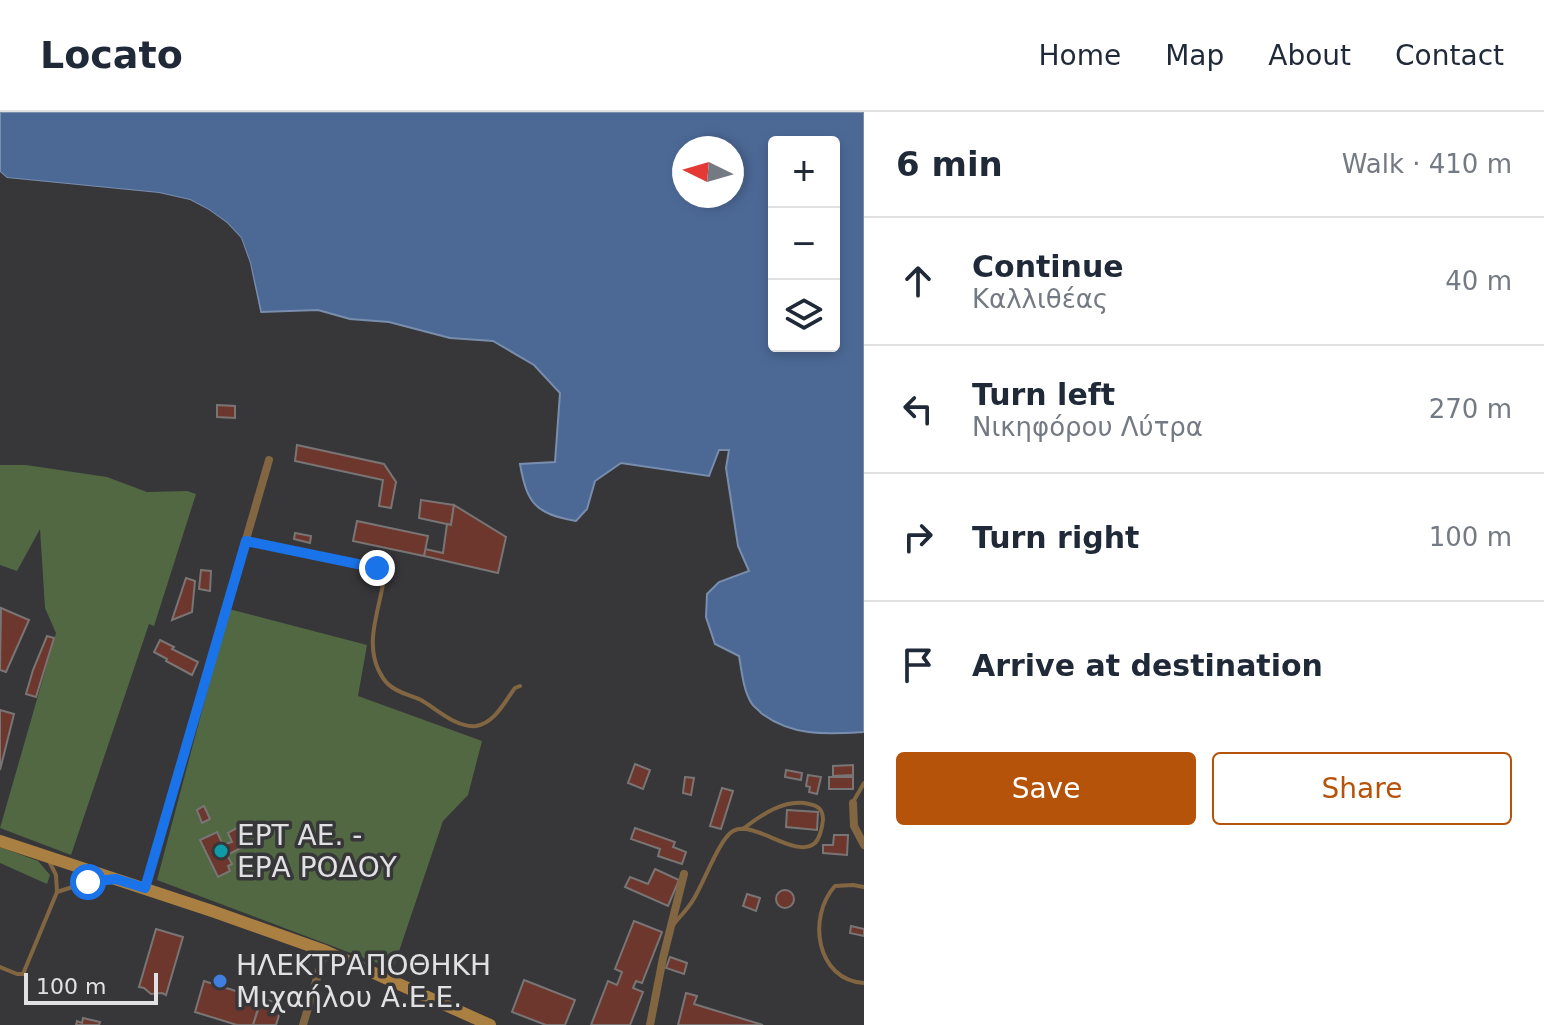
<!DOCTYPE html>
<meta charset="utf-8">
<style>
body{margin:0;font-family:"DejaVu Sans",sans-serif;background:#f6f6f7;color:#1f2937}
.controls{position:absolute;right:24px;top:24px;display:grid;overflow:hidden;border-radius:8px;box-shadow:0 4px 12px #0003}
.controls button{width:72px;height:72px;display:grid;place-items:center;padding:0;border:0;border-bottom:2px solid #e0e1e3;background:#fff;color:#1f2937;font:40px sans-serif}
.compass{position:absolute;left:672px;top:24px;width:72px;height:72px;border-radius:50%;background:#fff;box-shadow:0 4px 12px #0003;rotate:275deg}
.scale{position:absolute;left:24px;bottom:20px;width:134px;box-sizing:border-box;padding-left:8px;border:4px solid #e1e1e3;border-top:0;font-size:22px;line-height:28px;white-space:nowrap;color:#e1e1e3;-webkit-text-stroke:6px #37373a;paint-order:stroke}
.stop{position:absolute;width:24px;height:24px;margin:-18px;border:6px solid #1a73e8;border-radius:50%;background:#fff}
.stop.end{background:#1a73e8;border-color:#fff;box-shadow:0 2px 8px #0008}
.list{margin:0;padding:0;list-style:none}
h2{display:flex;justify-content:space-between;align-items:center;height:104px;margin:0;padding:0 32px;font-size:34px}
h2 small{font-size:26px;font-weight:400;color:#747a83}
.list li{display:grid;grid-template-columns:52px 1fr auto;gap:24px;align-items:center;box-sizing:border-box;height:128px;padding:0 32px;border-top:2px solid #e0e1e3}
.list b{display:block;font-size:30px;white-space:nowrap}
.list p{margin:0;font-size:26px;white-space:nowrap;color:#747a83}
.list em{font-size:26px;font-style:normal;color:#747a83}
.actions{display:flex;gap:16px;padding:24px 32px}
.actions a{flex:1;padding:18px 0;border:2px solid #b45309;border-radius:8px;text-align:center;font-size:28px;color:#b45309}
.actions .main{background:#b45309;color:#fff}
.icon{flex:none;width:44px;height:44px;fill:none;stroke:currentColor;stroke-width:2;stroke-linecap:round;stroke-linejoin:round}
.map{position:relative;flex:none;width:864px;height:913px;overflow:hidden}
header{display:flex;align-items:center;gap:48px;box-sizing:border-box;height:112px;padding:0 40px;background:#fff;border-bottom:2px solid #e0e1e3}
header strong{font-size:38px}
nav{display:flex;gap:44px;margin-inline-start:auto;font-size:28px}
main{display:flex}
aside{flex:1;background:#fff}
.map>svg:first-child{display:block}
</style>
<header>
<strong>Locato</strong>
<nav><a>Home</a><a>Map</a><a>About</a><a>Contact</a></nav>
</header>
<main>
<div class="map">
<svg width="864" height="913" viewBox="0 0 864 913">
<rect width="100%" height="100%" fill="#37373a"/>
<!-- green -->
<g fill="#516842">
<polygon points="0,353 26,353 107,365 147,380 187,379 196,382 154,514 149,512 71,743 0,716 56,521 45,496 40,417 17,459 0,453"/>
<polygon points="229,497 367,533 358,584 482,629 468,683 443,709 393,857 157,768"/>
<polygon points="0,735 38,749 50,763 47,772 0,751"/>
</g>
<!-- water -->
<path fill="#4c6996" stroke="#798dad" stroke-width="2" fill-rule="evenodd" d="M 0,0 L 864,0 L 864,620 C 827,622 793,625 761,601 C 759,598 754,595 752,592 C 743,578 742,560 739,544 L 715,532 L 706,505 L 707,482 L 719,470 L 749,459 L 738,434 L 726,356 L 729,338 L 719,338 L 709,364 L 621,351 L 595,369 L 587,397 L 576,409 C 536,402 527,392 520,352 L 555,350 L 560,281 L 534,253 L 493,229 L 450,226 L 389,210 L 350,207 L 318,198 L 261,200 L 250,151 L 241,126 L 227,111 L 209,98 L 190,88 L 159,81 L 7,66 L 0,60 ZM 774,30 L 834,30 L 834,234 L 774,234 ZM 684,36 L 732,36 L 732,84 L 684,84 Z"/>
<!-- pier -->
<polygon fill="#37373a" points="0,60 7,66 159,81 190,88 209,98 227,111 241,126 250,151 261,204 257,201 246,152 238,128 225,114 207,101 189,92 159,85 6,70 0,66"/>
<!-- building -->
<g fill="#6d372d" stroke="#797575" stroke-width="2">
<polygon points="217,293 235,294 235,306 217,305"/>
<polygon points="297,333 384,352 396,370 391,396 379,394 383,368 295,349"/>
<polygon points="421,388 454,393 451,413 419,406"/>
<polygon points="454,393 506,425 498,461 424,444 425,437 443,441 447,412 451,413"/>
<polygon points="357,409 428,424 424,444 353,429"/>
<polygon points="295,421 311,424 310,431 294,427"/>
<polygon points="201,458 211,459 210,479 199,477"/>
<polygon points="186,466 195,469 192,500 172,508"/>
<polygon points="1,496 29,508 6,560 0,558"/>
<polygon points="47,524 54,526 36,585 26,582 33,558"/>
<polygon points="160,528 174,535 172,537 198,550 192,563 166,549 167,547 154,540"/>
<polygon points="0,598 14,602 0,658"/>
<polygon points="635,652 650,658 643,677 628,671"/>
<polygon points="853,653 853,663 833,664 833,654"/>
<polygon points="786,658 802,661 801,668 785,665"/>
<polygon points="808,663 821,665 817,682 809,680 810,675 806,674"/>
<polygon points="685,665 694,666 691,683 683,681"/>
<rect x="829" y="665" width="24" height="12"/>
<polygon points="722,676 733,679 721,717 710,714"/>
<polygon points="204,694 210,707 202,711 197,698"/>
<polygon points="787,698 818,700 817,718 786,715"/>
<polygon points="237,716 245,734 227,743 232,752 228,754 230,759 218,765 200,728 217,720 223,733 232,730 228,721"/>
<polygon points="635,716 675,730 673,735 686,740 682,752 658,744 660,737 631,727"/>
<polygon points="834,723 848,723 847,743 823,741 823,733 833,733"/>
<polygon points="655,757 679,768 668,794 625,775 630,765 648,772"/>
<circle cx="785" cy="787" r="9"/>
<polygon points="747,782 760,786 756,799 743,794"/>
<polygon points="634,809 662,820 642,871 636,869 633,876 643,880 630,913 591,913 608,869 617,873 622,860 615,857"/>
<polygon points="851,814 864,817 864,824 850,821"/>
<polygon points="156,817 183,825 166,883 162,881 151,882 144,876 139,875"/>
<polygon points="670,845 687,851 684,862 666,856"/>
<polygon points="524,868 575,888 565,913 546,913 512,900"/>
<polygon points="204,869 261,887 253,913 237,913 195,900"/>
<polygon points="686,881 697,884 694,892 763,913 678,913"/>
<polygon points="262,886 282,893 276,913 253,913"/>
<polygon points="83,906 100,910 99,913 76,913 77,909 82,911"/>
</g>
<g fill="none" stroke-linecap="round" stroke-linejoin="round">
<!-- service -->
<g stroke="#816641" stroke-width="4">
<path d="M 246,429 L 377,456 L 384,466 C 380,496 365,528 378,557 C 380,561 384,569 388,572 C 397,581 410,583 421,588 C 437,597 456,616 476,614 C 495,611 505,589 515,576 L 520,574"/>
<polyline points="853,690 864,671"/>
<path d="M 864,775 L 853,773 L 835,774 C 807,805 816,868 864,871"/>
<polyline points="57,780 88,770 105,768"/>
<path d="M 674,812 C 680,804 688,797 693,788 C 703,773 719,727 733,719 C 754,707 795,748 815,731 C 820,726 822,716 823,708 C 823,698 819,694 809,692 C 785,686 761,703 743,717"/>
<polyline points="0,855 17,862 23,862 57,780 56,763 49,749"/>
</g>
<!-- minor -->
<g stroke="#816641" stroke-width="8">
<polyline points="853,691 854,714 864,733"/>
<polyline points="145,776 269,348"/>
<polyline points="303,913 325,839"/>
<polyline points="650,913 663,846 684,762"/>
</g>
<!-- secondary -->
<polyline stroke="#aa7f42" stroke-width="12" points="0,729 212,799 325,839 490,913"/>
</g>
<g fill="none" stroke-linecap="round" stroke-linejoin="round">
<!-- route -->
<polyline stroke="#1a73e8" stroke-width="10" points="88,770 116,767 145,776 246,429 377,456"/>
</g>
<!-- markers -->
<circle fill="#0f9aa8" stroke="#37373a" stroke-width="3" cx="221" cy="739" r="8"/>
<circle fill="#3f7fe0" stroke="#37373a" stroke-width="3" cx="220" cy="869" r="8"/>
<g text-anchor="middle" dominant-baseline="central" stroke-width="7" stroke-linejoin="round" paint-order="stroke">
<!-- poi labels -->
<g font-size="28" fill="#e1e1e3" stroke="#37373a" text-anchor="start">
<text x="237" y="723">ΕΡΤ ΑΕ. -<tspan x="237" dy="32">ΕΡΑ ΡΟΔΟΥ</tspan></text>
<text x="236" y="853">ΗΛΕΚΤΡΑΠΟΘΗΚΗ<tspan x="236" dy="32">Μιχαήλου Α.Ε.Ε.</tspan></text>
</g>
</g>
</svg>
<div class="controls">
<button>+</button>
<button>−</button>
<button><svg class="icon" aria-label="layers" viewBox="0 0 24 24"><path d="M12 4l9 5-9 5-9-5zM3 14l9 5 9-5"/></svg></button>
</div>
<svg class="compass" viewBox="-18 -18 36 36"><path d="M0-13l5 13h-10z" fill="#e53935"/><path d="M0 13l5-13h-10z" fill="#747a83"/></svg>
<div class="scale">100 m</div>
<div class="stop" style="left:88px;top:770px"></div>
<div class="stop end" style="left:377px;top:456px"></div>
</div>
<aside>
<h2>6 min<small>Walk · 410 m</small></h2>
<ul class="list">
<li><svg class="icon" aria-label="ahead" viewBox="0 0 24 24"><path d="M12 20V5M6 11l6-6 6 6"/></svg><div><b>Continue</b><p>Καλλιθέας</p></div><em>40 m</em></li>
<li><svg class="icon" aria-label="left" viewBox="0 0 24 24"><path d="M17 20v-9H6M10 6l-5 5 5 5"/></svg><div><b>Turn left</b><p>Νικηφόρου Λύτρα</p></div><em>270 m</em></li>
<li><svg class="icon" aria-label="right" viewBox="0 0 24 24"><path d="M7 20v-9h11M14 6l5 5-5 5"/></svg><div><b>Turn right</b></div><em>100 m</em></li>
<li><svg class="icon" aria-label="arrive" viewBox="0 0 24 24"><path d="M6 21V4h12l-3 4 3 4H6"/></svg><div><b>Arrive at destination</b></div></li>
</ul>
<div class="actions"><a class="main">Save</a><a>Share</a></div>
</aside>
</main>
